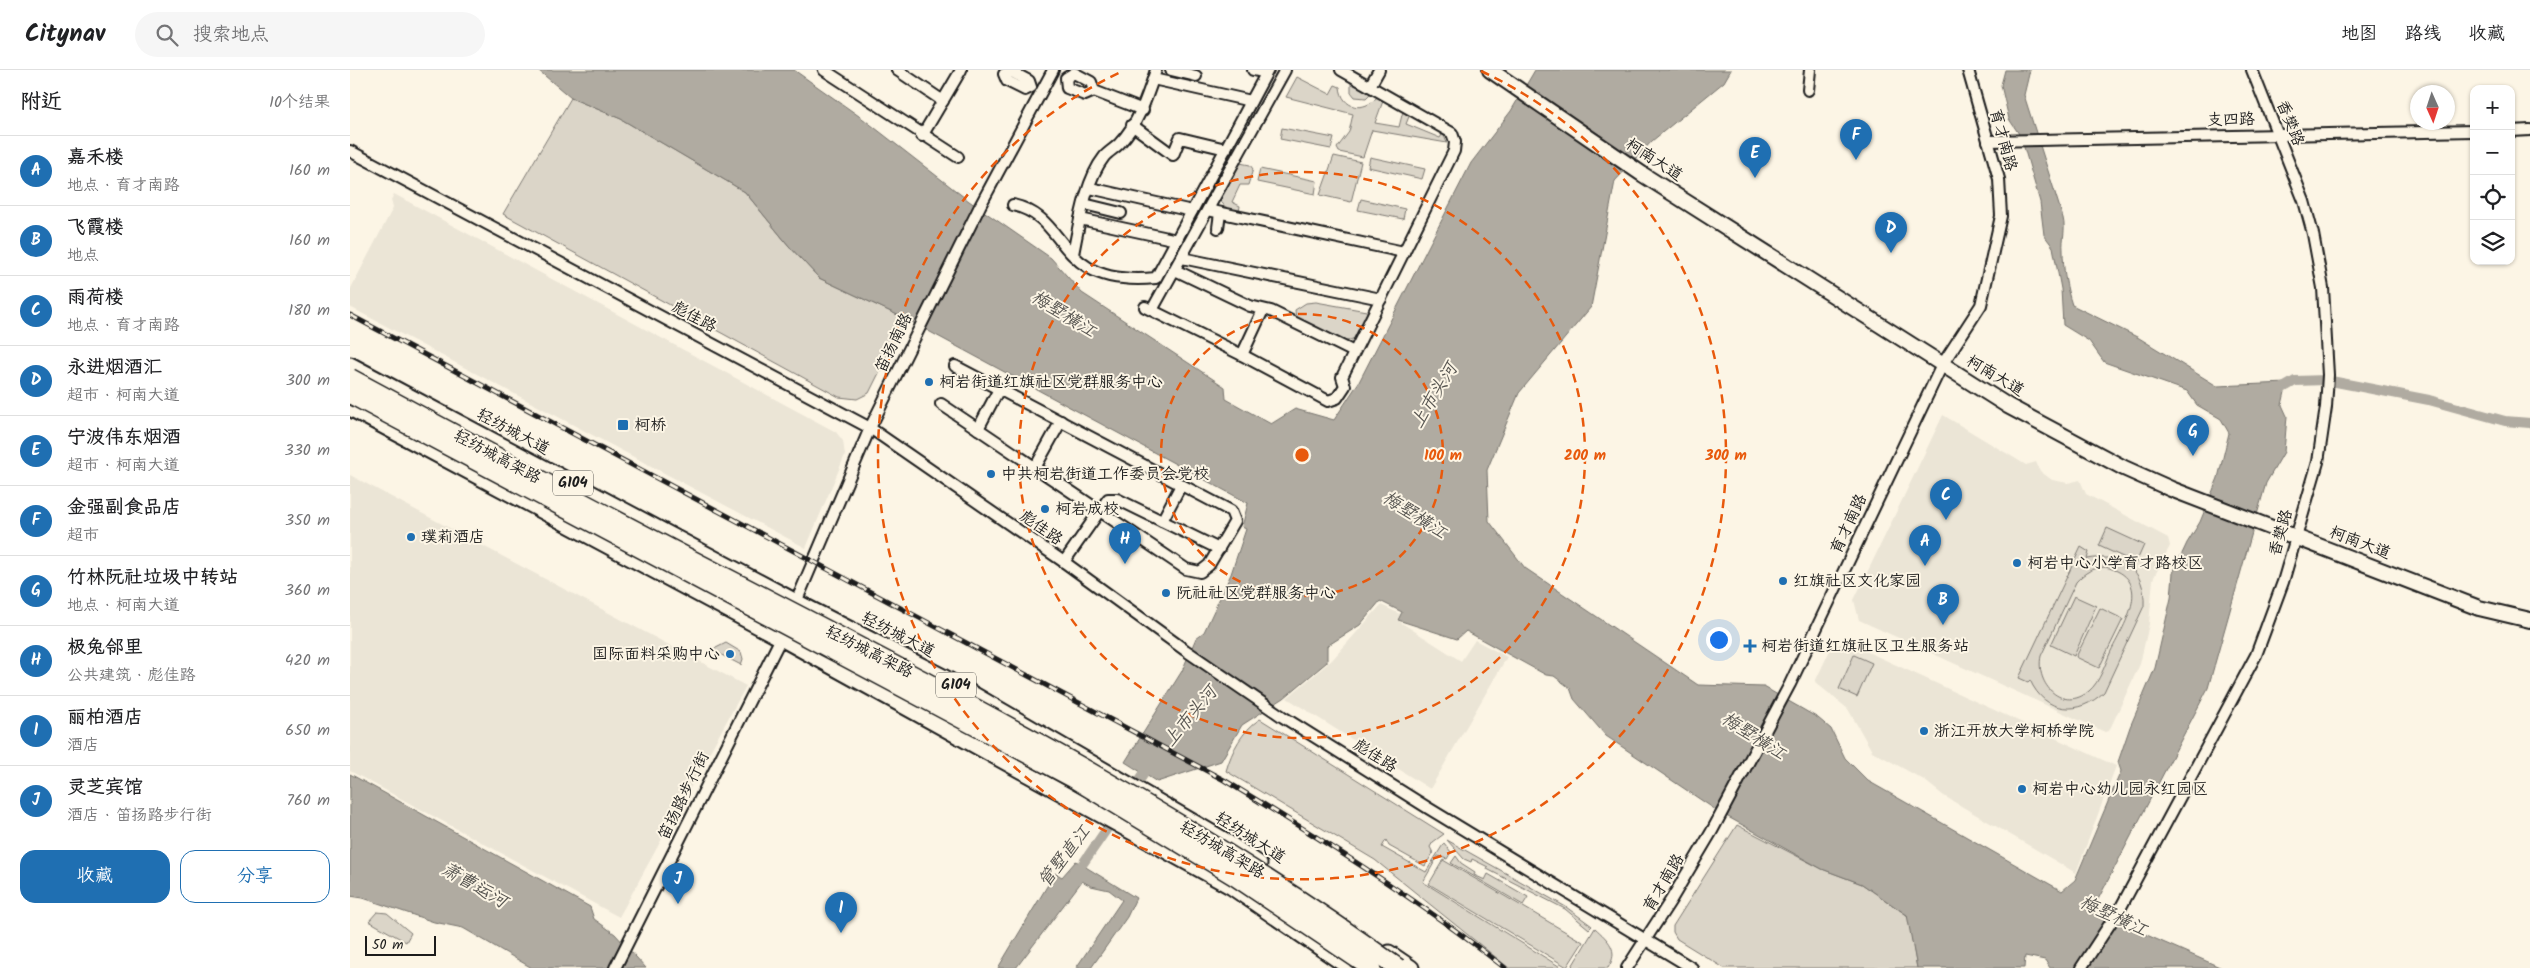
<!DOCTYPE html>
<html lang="zh">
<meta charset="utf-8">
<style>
body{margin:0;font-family:Kalam,"LXGW WenKai TC",sans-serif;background:#f6f6f6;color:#202124}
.controls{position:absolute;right:15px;top:15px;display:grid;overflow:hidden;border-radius:10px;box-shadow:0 1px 4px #0004}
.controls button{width:45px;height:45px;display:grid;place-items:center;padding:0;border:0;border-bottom:1px solid #e0e0e0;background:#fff;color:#202124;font:25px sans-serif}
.compass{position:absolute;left:2060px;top:15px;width:45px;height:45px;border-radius:50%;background:#fff;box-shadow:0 1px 4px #0004;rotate:177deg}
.scale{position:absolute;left:15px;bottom:12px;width:71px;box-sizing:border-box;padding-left:5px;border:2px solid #1c1c1c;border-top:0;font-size:14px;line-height:18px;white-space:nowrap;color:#1c1c1c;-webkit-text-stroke:4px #fcf5e5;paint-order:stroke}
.you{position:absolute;left:1368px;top:569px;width:18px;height:18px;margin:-12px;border:4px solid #fff;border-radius:50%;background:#1a73e8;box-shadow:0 0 0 8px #1a73e833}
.badge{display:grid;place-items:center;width:32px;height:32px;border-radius:50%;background:#1f6fb2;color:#fff;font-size:16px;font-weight:700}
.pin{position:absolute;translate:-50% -41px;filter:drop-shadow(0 1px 2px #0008)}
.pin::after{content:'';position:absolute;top:26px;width:18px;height:15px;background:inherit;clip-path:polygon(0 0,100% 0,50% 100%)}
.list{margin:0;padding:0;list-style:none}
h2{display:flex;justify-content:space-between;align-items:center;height:65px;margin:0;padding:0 20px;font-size:21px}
h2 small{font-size:16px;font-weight:400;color:#757577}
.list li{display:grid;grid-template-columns:32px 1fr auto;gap:15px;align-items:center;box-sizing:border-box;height:70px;padding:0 20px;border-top:1px solid #e0e0e0}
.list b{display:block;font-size:19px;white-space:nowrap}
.list p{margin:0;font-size:16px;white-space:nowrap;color:#757577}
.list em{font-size:16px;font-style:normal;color:#757577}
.actions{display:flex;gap:10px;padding:15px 20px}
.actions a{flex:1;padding:11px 0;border:1px solid #1f6fb2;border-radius:15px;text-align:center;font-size:18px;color:#1f6fb2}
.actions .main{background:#1f6fb2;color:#fff}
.icon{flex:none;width:28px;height:28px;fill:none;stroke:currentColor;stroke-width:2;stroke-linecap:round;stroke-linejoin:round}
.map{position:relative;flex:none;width:2180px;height:898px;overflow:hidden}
header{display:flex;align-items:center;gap:30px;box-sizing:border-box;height:70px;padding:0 25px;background:#fff;border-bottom:1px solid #e0e0e0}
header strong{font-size:24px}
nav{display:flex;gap:28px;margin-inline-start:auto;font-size:18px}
.search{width:350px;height:45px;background:#f6f6f6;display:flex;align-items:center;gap:12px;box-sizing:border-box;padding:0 18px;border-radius:28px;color:#757577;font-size:19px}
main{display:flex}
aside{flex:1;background:#fff}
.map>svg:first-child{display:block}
</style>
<header>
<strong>Citynav</strong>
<div class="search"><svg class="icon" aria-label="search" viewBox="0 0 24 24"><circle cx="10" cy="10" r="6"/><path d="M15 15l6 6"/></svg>搜索地点</div>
<nav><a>地图</a><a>路线</a><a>收藏</a></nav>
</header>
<main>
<aside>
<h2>附近<small>10个结果</small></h2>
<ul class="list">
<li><span class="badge">A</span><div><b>嘉禾楼</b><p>地点 · 育才南路</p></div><em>160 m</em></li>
<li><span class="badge">B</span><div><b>飞霞楼</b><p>地点</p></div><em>160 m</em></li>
<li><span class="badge">C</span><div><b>雨荷楼</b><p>地点 · 育才南路</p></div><em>180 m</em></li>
<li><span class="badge">D</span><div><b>永进烟酒汇</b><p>超市 · 柯南大道</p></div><em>300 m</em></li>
<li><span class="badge">E</span><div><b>宁波伟东烟酒</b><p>超市 · 柯南大道</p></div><em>330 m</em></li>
<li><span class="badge">F</span><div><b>金强副食品店</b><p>超市</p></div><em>350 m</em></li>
<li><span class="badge">G</span><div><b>竹林阮社垃圾中转站</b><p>地点 · 柯南大道</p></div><em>360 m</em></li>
<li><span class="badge">H</span><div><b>极兔邻里</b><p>公共建筑 · 彪佳路</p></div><em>420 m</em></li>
<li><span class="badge">I</span><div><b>丽柏酒店</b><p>酒店</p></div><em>650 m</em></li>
<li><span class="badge">J</span><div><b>灵芝宾馆</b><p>酒店 · 笛扬路步行街</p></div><em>760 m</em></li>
</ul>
<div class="actions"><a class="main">收藏</a><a>分享</a></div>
</aside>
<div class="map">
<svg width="2180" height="898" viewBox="0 0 2180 898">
<rect width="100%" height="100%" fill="#fcf5e5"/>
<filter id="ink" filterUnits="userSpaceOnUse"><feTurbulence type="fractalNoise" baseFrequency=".02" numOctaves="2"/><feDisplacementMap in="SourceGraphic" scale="10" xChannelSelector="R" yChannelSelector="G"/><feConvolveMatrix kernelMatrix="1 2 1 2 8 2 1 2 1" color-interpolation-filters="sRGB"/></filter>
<g filter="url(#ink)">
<!-- built -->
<g fill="#ebe5d6">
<polygon points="44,124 486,362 493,371 495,385 456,478 0,237 0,220 43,138 41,130"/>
<polygon points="1593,345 1671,392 1676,395 1686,392 1690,401 1702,410 1718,413 1730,410 1736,424 1818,468 1820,476 1803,509 1799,554 1790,594 1759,661 1755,662 1509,550 1504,530"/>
<polygon points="0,405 396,616 269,847 0,701"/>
<polygon points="1031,535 1050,544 1047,550 1111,591 1125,570 1157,587 1080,719 937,628 982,590"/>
<polygon points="1496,572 1766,696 1726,803 1594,726 1574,710 1522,681 1498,639 1465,612 1481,578"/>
</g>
<!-- green -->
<g fill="#dbd5c8" stroke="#7c7872" fill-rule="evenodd">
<path d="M 947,7 L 980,24 L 985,15 L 990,17 C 992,39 1014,43 1027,27 L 1033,31 L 1025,53 L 1049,57 L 1053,41 L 1060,44 L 1056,54 L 1090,68 L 1093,63 L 1097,73 L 1022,60 L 1013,87 L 989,82 L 987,78 L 999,62 L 1003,44 L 936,27 Z"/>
<polygon points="1001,12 1021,23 1016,28 1005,27 1001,22"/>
<polygon points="221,28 271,49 395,122 439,176 469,208 556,249 519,323 507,329 489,327 153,144"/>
<polygon points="932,58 984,68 981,79 930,69"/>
<polygon points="984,86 1011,92 1001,132 970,125"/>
<polygon points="1020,87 1075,99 1072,109 1018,97"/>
<polygon points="890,93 900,95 903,99 898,115 890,115 882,132 890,136 889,142 879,142 870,130"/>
<polygon points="910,99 967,111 965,124 907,112"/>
<polygon points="1011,129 1055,139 1053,149 1008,140"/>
<polygon points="966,232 1022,242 1008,267 994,272 946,249 945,240 956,233"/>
<polygon points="1757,458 1794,475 1786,493 1749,476"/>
<path d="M 1731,477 L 1739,482 L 1737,489 C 1772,483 1796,499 1794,536 L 1754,622 C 1729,646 1695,644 1680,610 L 1678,612 L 1669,608 ZM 1755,497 C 1805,508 1775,553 1761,581 C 1755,594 1750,612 1739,621 C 1713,643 1685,615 1691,586 L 1726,512 C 1735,502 1743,498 1755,497 Z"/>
<polygon points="1724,526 1746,536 1724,586 1701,575"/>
<polygon points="1750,538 1773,549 1749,598 1726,587"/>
<polygon points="376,573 391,582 393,589 391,595 362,580"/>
<polygon points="1504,585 1522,593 1507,627 1489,619"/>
<path d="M 910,649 L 1094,764 L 1083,772 L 1080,777 L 1083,783 L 1075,796 L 1039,776 L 1036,770 L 1032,777 L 1076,802 L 1094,773 L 1101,782 L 1097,789 L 1088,786 L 1073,812 L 1212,898 L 1159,898 L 1025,790 L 876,701 C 882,680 892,661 910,649 Z"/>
<polygon points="1387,755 1472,799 1512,814 1558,846 1567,898 1374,898 1327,869 1323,862 1323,856"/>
<polygon points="1097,770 1216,837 1242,856 1239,859 1215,839 1137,799 1138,797 1122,789 1121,792 1114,789"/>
<polygon points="1106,786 1111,793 1125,802 1124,805 1135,810 1138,804 1178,827 1173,835 1101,793"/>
<polygon points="1093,790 1233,872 1217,897 1079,814"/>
<polygon points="27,842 37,843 61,863 56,872 19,851"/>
<path d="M 1245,858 C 1258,870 1270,880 1258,898 L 1221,898 Z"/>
</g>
<!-- water -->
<g fill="#b0aba1" stroke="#75726c">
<path d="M 188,0 L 444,0 L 516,51 L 619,131 L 701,188 L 732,223 L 875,317 L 876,329 L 921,354 L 945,339 L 984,350 L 1009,312 L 1121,93 L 1161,41 L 1185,0 L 1381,0 L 1374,12 L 1302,71 L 1265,111 L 1241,237 L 1169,323 L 1137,400 L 1139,451 L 1175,498 L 1348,615 L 1414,617 L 1468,648 L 1481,659 L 1495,688 L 1518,711 L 1712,821 L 1725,810 L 1771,701 L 1768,692 L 1780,657 L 1805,598 L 1821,528 L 1823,503 L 1837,473 L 1850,452 L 1868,408 L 1879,363 L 1871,349 L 1847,335 L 1837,321 L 1754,292 L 1739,271 L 1713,255 L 1711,219 L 1703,177 L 1694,165 L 1690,132 L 1671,67 L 1659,49 L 1651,15 L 1655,0 L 1680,0 L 1674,25 L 1713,148 C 1716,160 1712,168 1713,180 C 1713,198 1716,217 1722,235 L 1789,268 L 1867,316 L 1937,313 L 1932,335 L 1937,346 L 1934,382 L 1916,413 L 1858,618 L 1742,841 L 1872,898 L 1700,898 L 1695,890 L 1675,886 L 1674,898 L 1567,898 L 1557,845 L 1512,814 L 1472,799 L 1369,742 L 1256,666 L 1224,629 L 1220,618 L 1204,606 L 1196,605 L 1116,561 L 1107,569 L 1048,550 L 1052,542 L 1030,531 L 1010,555 L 977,576 L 977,592 L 934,628 L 892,655 L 871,691 L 807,712 L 775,692 L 832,601 L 846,568 L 854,562 L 881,504 L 896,459 L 892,457 L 898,433 L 556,249 L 469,208 L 439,176 L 395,122 L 271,49 L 221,28 Z"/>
<polygon points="0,704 240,837 244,849 265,864 296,898 182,898 113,858 84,852 13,828 0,826"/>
<polygon points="726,791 786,828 777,847 741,898 726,898 772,830 759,820 741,816 732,811 666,898 648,898 705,803 712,807"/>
</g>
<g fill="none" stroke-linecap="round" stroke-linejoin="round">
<!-- canal -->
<g stroke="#b0aba1" stroke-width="10">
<polyline points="1926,322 1945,311 1976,310 2079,330 2155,351 2180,353"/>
<polyline points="781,723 799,696"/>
<polyline points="725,805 765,747"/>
</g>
<defs>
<g id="street">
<polyline points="474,0 608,87"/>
<polyline points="547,0 593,31"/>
<polyline points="821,0 846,6"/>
<polyline points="903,0 916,3"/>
<polygon points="662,2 679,11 681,17 675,20 657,11 654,4"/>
<polygon points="724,3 741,12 744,21 735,25 717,18 716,8"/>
<polyline points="803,9 901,31"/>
<polyline points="1020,16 1029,0"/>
<polyline points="1458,20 1460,0"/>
<polyline points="744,21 793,40"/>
<polyline points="782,55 823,85 830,68 876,79"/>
<polyline points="2161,61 2180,60"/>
<polyline points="572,66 611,0"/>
<polyline points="1638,71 2124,61"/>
<polyline points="0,81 520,358 714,492 835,580 933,647 1078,738 1342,898"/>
<polyline points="740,118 842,141"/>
<polyline points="734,134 771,143"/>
<path d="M 663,135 C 703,144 707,179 739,198 C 759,210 784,210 806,208 L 918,0"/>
<polyline points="858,140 1054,182"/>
<polyline points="730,149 827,170"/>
<polyline points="868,158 870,143"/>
<path d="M 723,184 C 729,155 735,111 754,87 C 758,82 764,79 769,74 C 789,53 797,27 806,0"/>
<polyline points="832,188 1031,229"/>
<polyline points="825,200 900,236 921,241 1004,282"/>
<polyline points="795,237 892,285 978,331 987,328 995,316 992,307 1104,81 1105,72 1102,63 991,0"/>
<polyline points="802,240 935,0"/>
<polyline points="892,285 913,240"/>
<polyline points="591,334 836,499 850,502 859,495 885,451 881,441 605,296"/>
<polyline points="628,359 649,319"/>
<polyline points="686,396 711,351"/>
<polyline points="812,451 831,415"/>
<polyline points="714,492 758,429 767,429 869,479"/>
<polyline points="444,537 520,358 630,136 703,0"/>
<polyline points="265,898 433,564"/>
<polyline points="1277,898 1321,830 1362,761 1440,614 1592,295 1631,235 1651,146 1649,109 1618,0"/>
<polyline points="1731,898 1771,837 1906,585 1933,512 1968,392 1976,337 1978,305 1973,218 1963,164 1954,131 1902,0"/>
</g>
<polyline id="secondary" points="1140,0 1292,104 1658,336 1774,398 1821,419 2129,538 2180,550"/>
<g id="primary">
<polyline points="0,295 446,532 593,607 872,769 909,794"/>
<polyline points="0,338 431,568 882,817 1000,898"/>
<polyline points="1039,883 1061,898"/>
</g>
</defs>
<!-- street casing -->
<use href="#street" stroke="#1c1c1c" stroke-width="14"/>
<!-- secondary casing -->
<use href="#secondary" stroke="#1c1c1c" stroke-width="18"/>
<!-- primary casing -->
<use href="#primary" stroke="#1c1c1c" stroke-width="19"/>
<!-- street -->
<use href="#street" stroke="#fcf5e5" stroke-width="10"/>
<!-- secondary -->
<use href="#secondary" stroke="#fcf5e5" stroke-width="14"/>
<!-- primary -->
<use href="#primary" stroke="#fcf5e5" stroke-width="15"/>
<defs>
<path id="rail" d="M 0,245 L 874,710 C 971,769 1066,828 1155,898"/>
</defs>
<!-- rail casing -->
<use href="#rail" stroke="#1c1c1c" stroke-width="5"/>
<!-- rail -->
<use href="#rail" stroke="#fcf5e5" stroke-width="3" stroke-dasharray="9" stroke-linecap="butt"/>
<defs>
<g id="highway-bridge">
<path d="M 0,308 C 128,377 256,446 385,512 C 612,630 840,747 1048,898"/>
<polyline points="0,324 723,708 886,807 1021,898"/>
</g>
</defs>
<!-- highway-bridge casing -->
<use href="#highway-bridge" stroke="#1c1c1c" stroke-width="21" stroke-linecap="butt"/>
<!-- highway-bridge -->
<use href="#highway-bridge" stroke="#fcf5e5" stroke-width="18"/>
</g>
</g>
<!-- distance rings -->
<g fill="none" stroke="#e8590c" stroke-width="2.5" stroke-dasharray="9 6">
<circle cx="952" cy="385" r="141"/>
<circle cx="952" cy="385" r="283"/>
<path d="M1131 1A424 424 0 1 1 773 1"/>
</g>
<!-- markers -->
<g fill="#1f6fb2" stroke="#fcf5e5" stroke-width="2">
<circle cx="579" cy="312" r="5"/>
<rect x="267" y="349" width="12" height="12" rx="2.5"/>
<circle cx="641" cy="404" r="5"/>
<circle cx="695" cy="439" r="5"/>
<circle cx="61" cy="467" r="5"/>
<circle cx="1667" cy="493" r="5"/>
<circle cx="1433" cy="511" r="5"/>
<circle cx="816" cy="523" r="5"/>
<path d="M1397.5 568.5h5v5h5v5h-5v5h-5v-5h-5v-5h5z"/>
<circle cx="380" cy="584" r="5"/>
<circle cx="1574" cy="661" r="5"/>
<circle cx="1672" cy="719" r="5"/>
</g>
<g text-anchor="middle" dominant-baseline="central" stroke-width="4" stroke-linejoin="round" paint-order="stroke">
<!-- shield labels -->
<g fill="#fcf5e5" stroke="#5f5d58" stroke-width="1">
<rect x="203" y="400.5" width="40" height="25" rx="4"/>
<rect x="586" y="602.5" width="40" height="25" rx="4"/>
</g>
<g font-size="15" font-weight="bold" fill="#1c1c1c">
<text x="223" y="413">G104</text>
<text x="606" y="615">G104</text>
</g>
<!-- street labels -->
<g font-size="16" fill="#1c1c1c" stroke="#fcf5e5">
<text transform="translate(1881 50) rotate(-1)">支四路</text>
<text transform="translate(1940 53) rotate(68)">香樊路</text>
<text transform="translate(1653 70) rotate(75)">育才南路</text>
<text transform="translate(1304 90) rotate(33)">柯南大道</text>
<text transform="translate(344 247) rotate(28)">彪佳路</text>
<text transform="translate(544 273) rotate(-64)">笛扬南路</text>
<text transform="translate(1645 306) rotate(31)">柯南大道</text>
<text transform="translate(163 362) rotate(28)">轻纺城大道</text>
<text transform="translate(147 387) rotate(28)">轻纺城高架路</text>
<text transform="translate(1499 454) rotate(-65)">育才南路</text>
<text transform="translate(691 458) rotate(35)">彪佳路</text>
<text transform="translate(1931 463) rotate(-74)">香樊路</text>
<text transform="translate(2010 473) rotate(21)">柯南大道</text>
<text transform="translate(548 565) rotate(27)">轻纺城大道</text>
<text transform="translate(519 582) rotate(27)">轻纺城高架路</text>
<text transform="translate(1025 686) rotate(32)">彪佳路</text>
<text transform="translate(334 726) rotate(-64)">笛扬路步行街</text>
<text transform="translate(900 768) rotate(33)">轻纺城大道</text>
<text transform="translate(872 780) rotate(31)">轻纺城高架路</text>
<text transform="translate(1314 813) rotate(-59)">育才南路</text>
</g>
<!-- poi labels -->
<g font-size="16" fill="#1c1c1c" stroke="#fcf5e5" text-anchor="start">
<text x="589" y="312">柯岩街道红旗社区党群服务中心</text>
<text x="284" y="355">柯桥</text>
<text x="651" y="404">中共柯岩街道工作委员会党校</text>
<text x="705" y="439">柯岩成校</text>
<text x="71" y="467">璞莉酒店</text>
<text x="1677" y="493">柯岩中心小学育才路校区</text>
<text x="1443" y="511">红旗社区文化家园</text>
<text x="826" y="523">阮社社区党群服务中心</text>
<text x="1411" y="576">柯岩街道红旗社区卫生服务站</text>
<text x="370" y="584" text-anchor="end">国际面料采购中心</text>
<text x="1584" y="661">浙江开放大学柯桥学院</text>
<text x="1682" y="719">柯岩中心幼儿园永红园区</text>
</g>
<!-- water labels -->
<g font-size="18" font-style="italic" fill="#575551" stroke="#fcf5e5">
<text transform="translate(713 245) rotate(32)">梅墅横江</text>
<text transform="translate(1085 326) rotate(-59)">上市头河</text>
<text transform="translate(1064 446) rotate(33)">梅墅横江</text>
<text transform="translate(841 647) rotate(-50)">上市头河</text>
<text transform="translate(1403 667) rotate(33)">梅墅横江</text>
<text transform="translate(715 787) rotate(-52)">管墅直江</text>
<text transform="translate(124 816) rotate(30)">萧曹运河</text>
<text transform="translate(1763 847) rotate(25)">梅墅横江</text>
</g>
</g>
<circle cx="952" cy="385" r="8" fill="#e8590c" stroke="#fcf5e5" stroke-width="2.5"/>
<g font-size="15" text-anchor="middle" font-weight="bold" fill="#e8590c" stroke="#fcf5e5" stroke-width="4" stroke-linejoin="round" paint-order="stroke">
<text x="1093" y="390">100 m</text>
<text x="1235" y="390">200 m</text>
<text x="1376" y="390">300 m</text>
</g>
</svg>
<div class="controls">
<button>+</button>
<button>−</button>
<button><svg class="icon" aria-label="locate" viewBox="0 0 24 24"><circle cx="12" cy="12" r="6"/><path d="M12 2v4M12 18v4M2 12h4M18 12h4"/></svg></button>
<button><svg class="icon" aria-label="layers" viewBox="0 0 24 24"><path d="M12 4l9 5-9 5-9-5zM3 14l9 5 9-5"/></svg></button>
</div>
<svg class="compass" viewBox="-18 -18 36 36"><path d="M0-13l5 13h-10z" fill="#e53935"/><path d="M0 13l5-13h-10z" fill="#757577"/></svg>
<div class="scale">50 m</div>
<div class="you"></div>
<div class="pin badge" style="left:1575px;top:496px">A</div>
<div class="pin badge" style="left:1593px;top:555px">B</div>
<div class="pin badge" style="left:1596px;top:450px">C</div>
<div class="pin badge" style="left:1541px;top:183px">D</div>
<div class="pin badge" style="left:1405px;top:108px">E</div>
<div class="pin badge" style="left:1506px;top:90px">F</div>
<div class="pin badge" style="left:1843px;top:386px">G</div>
<div class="pin badge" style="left:775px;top:494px">H</div>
<div class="pin badge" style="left:491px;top:863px">I</div>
<div class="pin badge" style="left:328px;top:834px">J</div>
</div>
</main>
